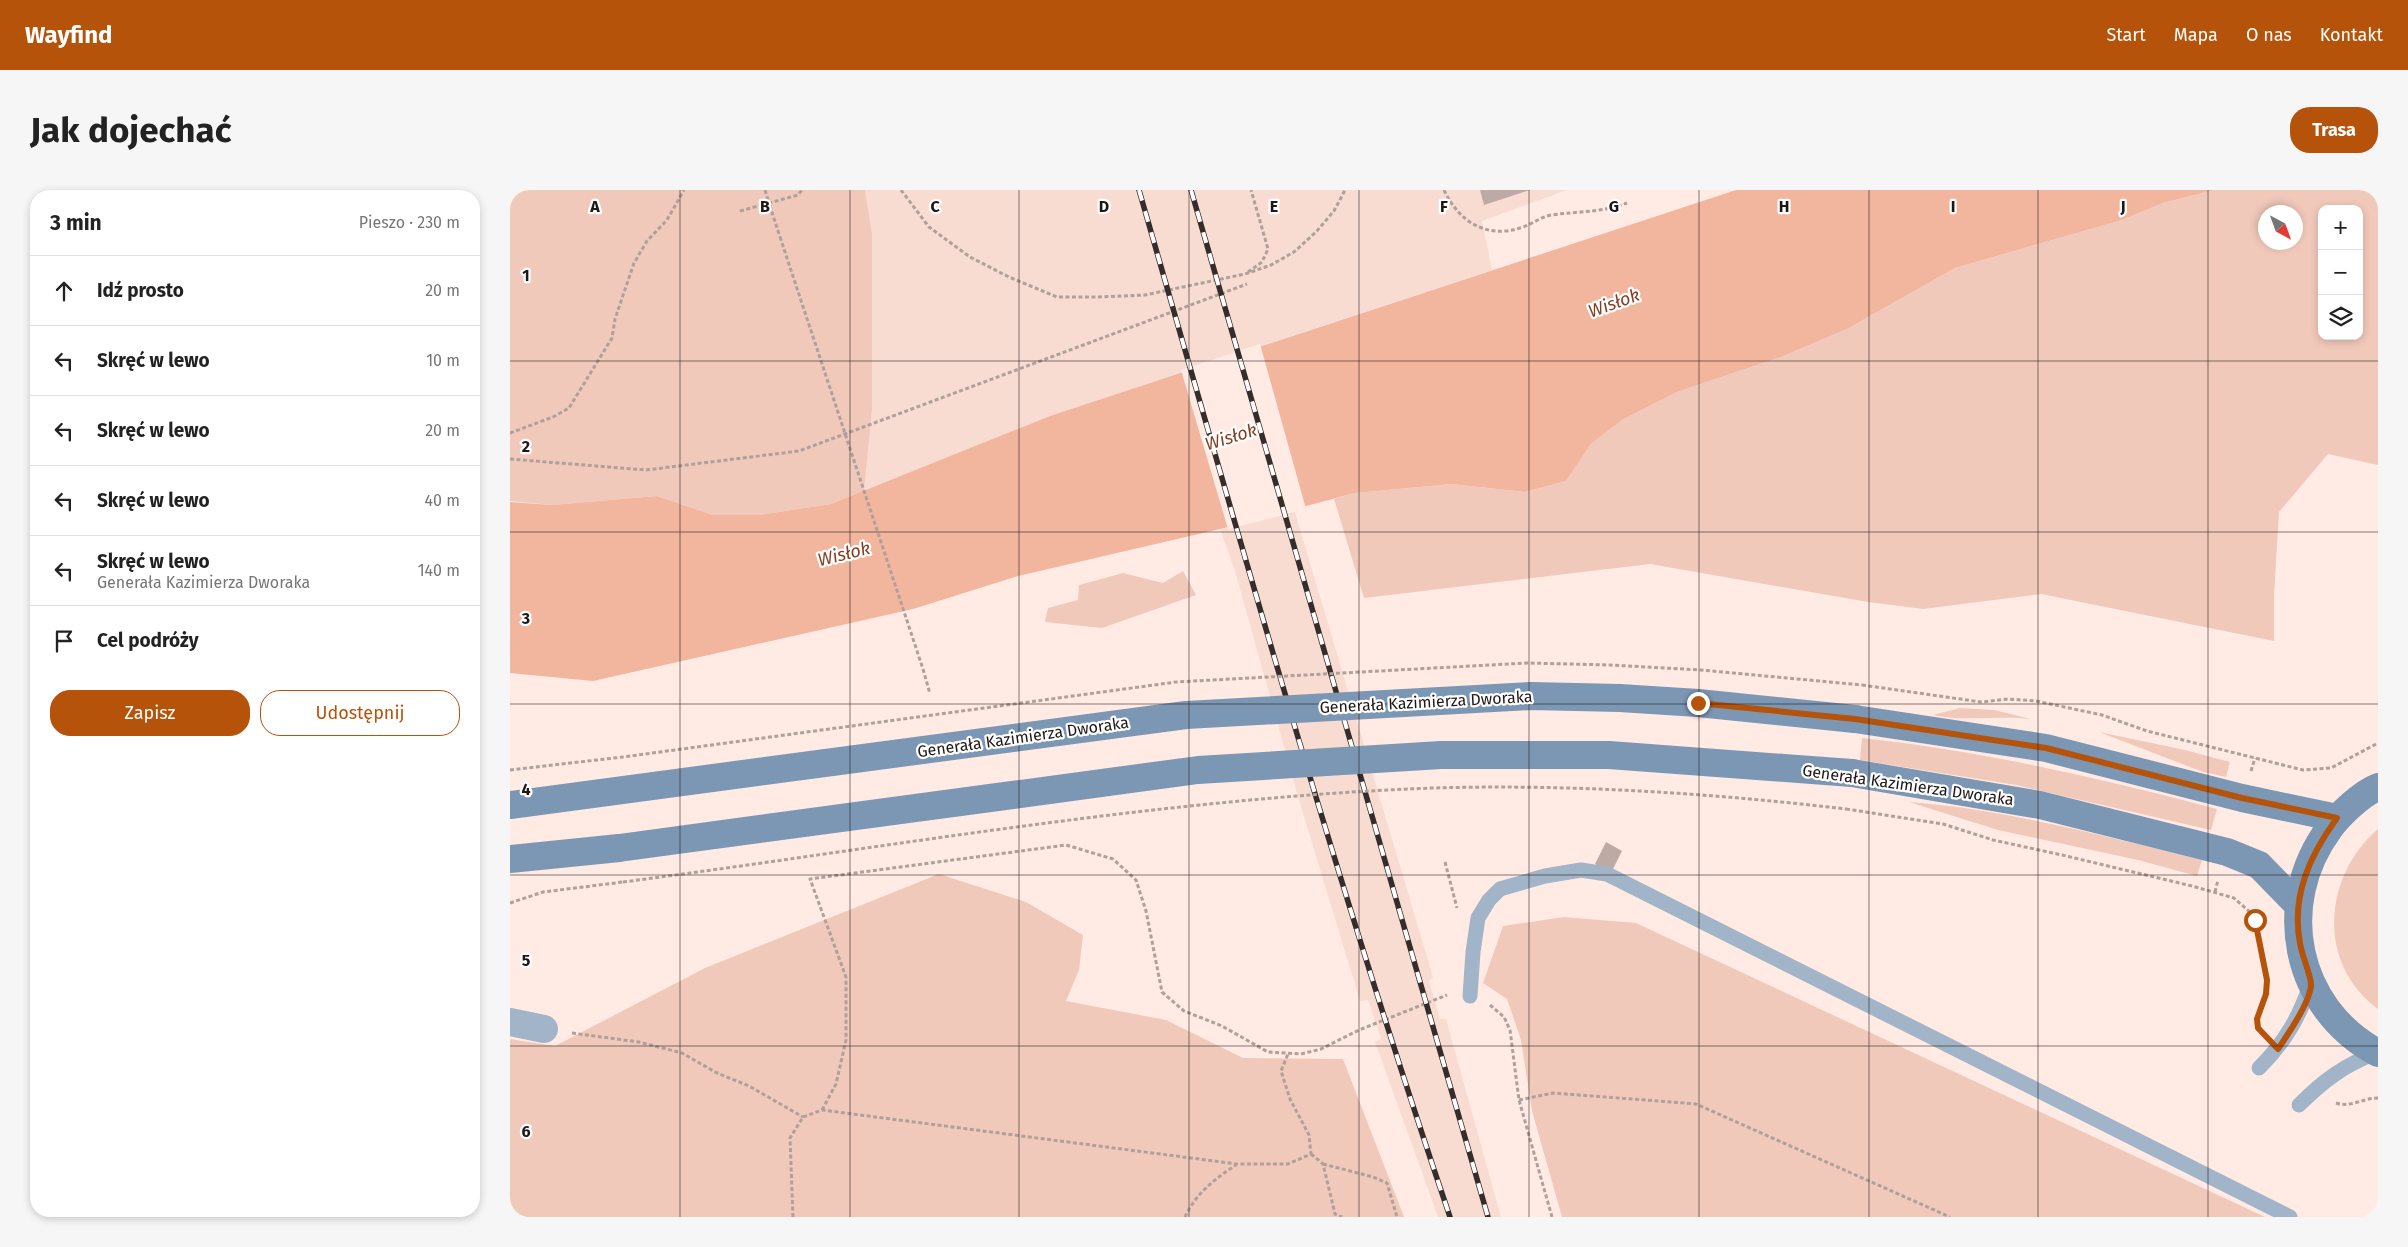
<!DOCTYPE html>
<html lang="pl">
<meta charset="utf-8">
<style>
body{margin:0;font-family:"Fira Sans",sans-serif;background:#f6f6f6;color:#222}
.controls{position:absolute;right:15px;top:15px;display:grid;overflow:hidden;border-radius:10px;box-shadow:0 2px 8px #0003}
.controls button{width:45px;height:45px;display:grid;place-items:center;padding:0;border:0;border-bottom:1px solid #e0e0e0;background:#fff;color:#222;font:25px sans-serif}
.compass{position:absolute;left:1748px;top:15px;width:45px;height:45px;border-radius:50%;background:#fff;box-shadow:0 2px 8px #0003;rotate:139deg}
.stop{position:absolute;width:15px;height:15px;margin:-11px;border:4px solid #b45309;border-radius:50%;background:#fff}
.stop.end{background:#b45309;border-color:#fff;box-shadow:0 1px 5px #0008}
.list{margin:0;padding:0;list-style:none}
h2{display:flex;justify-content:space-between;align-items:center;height:65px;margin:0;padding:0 20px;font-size:21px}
h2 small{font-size:16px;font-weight:400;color:#767676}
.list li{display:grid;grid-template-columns:32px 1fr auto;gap:15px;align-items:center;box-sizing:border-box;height:70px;padding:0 20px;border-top:1px solid #e0e0e0}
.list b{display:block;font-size:19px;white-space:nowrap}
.list p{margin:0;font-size:16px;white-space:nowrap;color:#767676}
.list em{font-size:16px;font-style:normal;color:#767676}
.actions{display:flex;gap:10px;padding:15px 20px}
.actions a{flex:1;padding:11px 0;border:1px solid #b45309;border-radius:20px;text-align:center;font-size:18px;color:#b45309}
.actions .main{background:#b45309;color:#fff}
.icon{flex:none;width:28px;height:28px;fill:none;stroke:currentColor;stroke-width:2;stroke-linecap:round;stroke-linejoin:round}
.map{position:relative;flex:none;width:1868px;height:1027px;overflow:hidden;border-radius:20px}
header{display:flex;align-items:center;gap:30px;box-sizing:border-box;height:70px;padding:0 25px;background:#b45309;color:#fff}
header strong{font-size:24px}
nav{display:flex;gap:28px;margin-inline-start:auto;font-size:18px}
.intro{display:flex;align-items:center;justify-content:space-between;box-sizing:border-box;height:120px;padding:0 30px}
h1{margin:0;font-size:35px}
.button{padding:12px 22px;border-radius:20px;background:#b45309;color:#fff;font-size:18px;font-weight:700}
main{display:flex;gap:30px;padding:0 30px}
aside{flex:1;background:#fff;border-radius:20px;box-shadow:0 2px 8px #0003}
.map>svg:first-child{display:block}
</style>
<header>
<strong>Wayfind</strong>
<nav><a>Start</a><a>Mapa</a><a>O nas</a><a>Kontakt</a></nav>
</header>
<div class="intro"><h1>Jak dojechać</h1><a class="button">Trasa</a></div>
<main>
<aside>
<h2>3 min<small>Pieszo · 230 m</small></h2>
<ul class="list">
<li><svg class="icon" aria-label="ahead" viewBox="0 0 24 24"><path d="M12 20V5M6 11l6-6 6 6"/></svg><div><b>Idź prosto</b></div><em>20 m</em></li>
<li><svg class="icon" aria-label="left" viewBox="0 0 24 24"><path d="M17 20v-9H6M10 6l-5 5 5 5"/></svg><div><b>Skręć w lewo</b></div><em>10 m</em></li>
<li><svg class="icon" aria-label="left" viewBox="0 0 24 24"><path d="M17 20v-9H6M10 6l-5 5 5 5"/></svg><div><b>Skręć w lewo</b></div><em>20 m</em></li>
<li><svg class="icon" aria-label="left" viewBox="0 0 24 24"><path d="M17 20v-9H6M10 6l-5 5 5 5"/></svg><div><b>Skręć w lewo</b></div><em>40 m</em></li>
<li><svg class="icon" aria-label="left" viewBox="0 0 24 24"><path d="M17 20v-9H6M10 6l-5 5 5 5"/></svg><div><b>Skręć w lewo</b><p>Generała Kazimierza Dworaka</p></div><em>140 m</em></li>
<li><svg class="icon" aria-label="arrive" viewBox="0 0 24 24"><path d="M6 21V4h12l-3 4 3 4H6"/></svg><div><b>Cel podróży</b></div></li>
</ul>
<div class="actions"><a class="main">Zapisz</a><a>Udostępnij</a></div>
</aside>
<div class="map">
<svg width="1868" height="1027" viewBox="0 0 1868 1027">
<rect width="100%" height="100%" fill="#ffebe4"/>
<!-- built -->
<g fill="#f8dcd2">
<polygon points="355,0 1057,0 972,31 982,80 540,226 354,301 362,220 362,43"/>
<polygon points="784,319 923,787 919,791 930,829 936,829 991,1027 928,1027 865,852 871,849 858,810 850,811 788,607 725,381 710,339"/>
</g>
<!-- green -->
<g fill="#f1c9bb" fill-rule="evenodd">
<polygon points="0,0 355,0 362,43 362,220 354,301 321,314 249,325 203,325 147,306 42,315 0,311"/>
<path d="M 1704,0 L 1868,0 L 1868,275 L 1818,264 L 1769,322 L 1764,405 L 1764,451 L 1531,404 L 1413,419 L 1358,412 L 1140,374 L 854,408 L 824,309 L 845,303 L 941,294 L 1015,302 L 1056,291 L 1081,254 L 1112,230 L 1167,202 L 1271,167 L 1337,139 L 1445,78 L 1612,30 L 1653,13 ZM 1812,19 L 1849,19 L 1849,146 L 1812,146 ZM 1756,22 L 1786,22 L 1786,52 L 1756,52 Z"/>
<polygon points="673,381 686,405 592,438 535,432 538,418 568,410 569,395 613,383 653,393"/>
<path d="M 1450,518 L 1484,520 L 1521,529 C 1488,525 1455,532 1423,525 Z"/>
<polygon points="1589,542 1675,560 1720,572 1716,587 1693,582"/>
<path d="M 1352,548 C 1472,561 1591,588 1707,619 L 1701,640 L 1506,595 L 1350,570 Z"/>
<path d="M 1399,612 C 1495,619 1598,647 1692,670 L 1687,686 L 1628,670 L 1488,640 Z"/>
<path d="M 1868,639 L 1868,819 C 1806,774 1813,686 1868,639 Z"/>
<polygon points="429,684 516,712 573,745 569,780 556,811 656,830 733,868 833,869 894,1027 0,1027 0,849 45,856 195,778"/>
<polygon points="1054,727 1126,733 1755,1027 1052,1027 1022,921 1011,850 997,809 973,793 993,736"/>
</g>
<!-- water -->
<polygon fill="#f2b59e" points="1226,0 1704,0 1653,13 1612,30 1445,78 1337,139 1271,167 1167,202 1112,230 1081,254 1056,291 1015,302 941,294 845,303 710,339 508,386 403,419 83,491 0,483 0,312 42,315 147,306 203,325 249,325 321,314 540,226"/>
<!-- pier -->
<polygon fill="#ffebe4" points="750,154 796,319 718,339 671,180"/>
<!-- building -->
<g fill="#bdaaa4">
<polygon points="970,0 1020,0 974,15"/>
<polygon points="1096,652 1112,661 1101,683 1085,674"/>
</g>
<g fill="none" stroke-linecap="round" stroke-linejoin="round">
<!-- path -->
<g stroke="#afa09a" stroke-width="3" stroke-dasharray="4 2.5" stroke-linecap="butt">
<polyline points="255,0 259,13 288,5 292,0"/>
<polyline points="391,0 419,37 460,67 499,87 547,107 589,107 635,105 735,84 761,75 784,62 806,42 824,21 835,0"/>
<path d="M 934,0 C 949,32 977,50 1013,37 C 1022,34 1031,27 1041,25 C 1069,21 1090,23 1117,13"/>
<polyline points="230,21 259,13 270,47"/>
<polyline points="738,82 752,72 758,59 741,0"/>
<polyline points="0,243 43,227 59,218 102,148 105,129 124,73 137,51 157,30 174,0"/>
<polyline points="0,269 136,280 289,261 737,94"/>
<polyline points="413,479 420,504"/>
<polyline points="1352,495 1471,512 1498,509 1526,511 1592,525 1637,541 1793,580 1821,578 1868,553"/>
<polyline points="1741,581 1745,568"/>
<polyline points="1336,619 1433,634 1483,650 1552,665 1682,696 1724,708 1741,723 1747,736 1757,790 1756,804 1747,829 1751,841"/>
<polyline points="935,672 947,718"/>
<polyline points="1705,702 1708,690"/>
<polyline points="0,713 33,702 113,692"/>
<polyline points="980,815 994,827 1000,840 1009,910 1042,1027"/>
<polyline points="62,843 129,852 172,863 207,883 239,896 293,927"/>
<polyline points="1009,910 1043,903 1186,914 1440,1027"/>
<path d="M 1826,913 C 1840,918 1853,908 1868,908"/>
<polyline points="312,920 326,894 336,850 336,787 300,689 556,655 603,669 626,690 636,721 652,802 674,821 712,836 758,862 791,864 811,859 849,840 937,805"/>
<polyline points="801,964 813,974 825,1024 832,1027"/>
<polyline points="813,974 863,987 877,993 887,1027"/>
<polyline points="283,1027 280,948 293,927 312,920 727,974 778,974 801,964 799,945 780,909 771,881 778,864"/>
<path d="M 675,1027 C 685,1004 706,988 726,975"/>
</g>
<!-- lane -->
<g stroke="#a2b4c8" stroke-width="15">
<polyline points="960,806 963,762 968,728 979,710 990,699 1035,686 1071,680 1097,684 1780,1027"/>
<path d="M 1749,878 C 1775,852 1789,828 1801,793"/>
<path d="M 1789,915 C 1812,892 1835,874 1867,863"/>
</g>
<!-- street -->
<polyline stroke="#a2b4c8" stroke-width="28" points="0,832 34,839"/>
<!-- secondary -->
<g stroke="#7c97b4" stroke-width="28">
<polyline points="1345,529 1536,558 1732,608 1827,628"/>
<polyline points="1342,583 1530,615 1717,662 1749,675 1788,715"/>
<path d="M 1868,597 C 1852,603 1829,625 1819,639 C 1764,714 1784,818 1868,863"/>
<polyline points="0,669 109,658"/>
</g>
<defs>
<g id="rail">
<path d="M 629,0 C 728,344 825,688 940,1027"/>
<polyline points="681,0 978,1027"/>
</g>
</defs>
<!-- rail casing -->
<use href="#rail" stroke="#352d2b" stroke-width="5.5"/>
<!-- rail -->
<use href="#rail" stroke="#fff" stroke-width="4" stroke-dasharray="11" stroke-linecap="butt"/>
<!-- path-bridge -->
<g stroke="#afa09a" stroke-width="3" stroke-dasharray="4 2.5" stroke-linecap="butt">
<polyline points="270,47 413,479"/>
<polyline points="0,580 113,567 666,492 1017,473 1100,475 1191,480 1352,495"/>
<path d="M 113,692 C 382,657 651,608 923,598 C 1061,594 1199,603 1336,619"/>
</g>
<!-- secondary-bridge -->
<g stroke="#7c97b4" stroke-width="28">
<polyline points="0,615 676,525 1021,506 1110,508 1188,513 1345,529"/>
<polyline points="109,658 688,580 931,565 1099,565 1342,583"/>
</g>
</g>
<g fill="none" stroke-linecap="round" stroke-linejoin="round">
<!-- route -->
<path stroke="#b45309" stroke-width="6" d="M 1188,513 L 1345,529 L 1536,558 L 1732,608 L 1827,628 C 1800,665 1781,706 1790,753 C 1791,763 1801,786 1801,794 C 1801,811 1778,844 1768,859 L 1748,838 L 1747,829 L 1756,804 L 1757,790 L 1745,730"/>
</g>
<!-- grid -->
<path fill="none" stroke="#1e1715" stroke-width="1" stroke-opacity="0.55" d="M 170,0 L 170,1027M 340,0 L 340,1027M 509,0 L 509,1027M 679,0 L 679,1027M 849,0 L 849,1027M 1019,0 L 1019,1027M 1189,0 L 1189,1027M 1359,0 L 1359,1027M 1528,0 L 1528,1027M 1698,0 L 1698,1027M 0,171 L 1868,171M 0,342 L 1868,342M 0,514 L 1868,514M 0,685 L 1868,685M 0,856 L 1868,856"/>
<g text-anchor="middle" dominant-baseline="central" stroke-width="4.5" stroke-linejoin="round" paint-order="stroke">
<!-- street labels -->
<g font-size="16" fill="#1e1715" stroke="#fff">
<text transform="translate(916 512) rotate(-3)">Generała Kazimierza Dworaka</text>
<text transform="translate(513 547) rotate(-8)">Generała Kazimierza Dworaka</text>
<text transform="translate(1398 595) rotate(8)">Generała Kazimierza Dworaka</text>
</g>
<!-- water labels -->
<g font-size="18" font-style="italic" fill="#863e21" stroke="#fff">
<text transform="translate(1104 113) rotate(-20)">Wisłok</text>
<text transform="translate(721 247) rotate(-17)">Wisłok</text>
<text transform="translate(334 364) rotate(-14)">Wisłok</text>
</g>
</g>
<g font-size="16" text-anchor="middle" font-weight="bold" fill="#1e1715" stroke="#fff" stroke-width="4.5" stroke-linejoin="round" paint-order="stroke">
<text x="85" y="22">A</text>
<text x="255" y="22">B</text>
<text x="425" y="22">C</text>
<text x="594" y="22">D</text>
<text x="764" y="22">E</text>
<text x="934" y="22">F</text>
<text x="1104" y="22">G</text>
<text x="1274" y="22">H</text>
<text x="1443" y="22">I</text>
<text x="1613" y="22">J</text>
<text x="16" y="91">1</text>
<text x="16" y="262">2</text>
<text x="16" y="434">3</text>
<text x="16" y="605">4</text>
<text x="16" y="776">5</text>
<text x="16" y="947">6</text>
</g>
</svg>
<div class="controls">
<button>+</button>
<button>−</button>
<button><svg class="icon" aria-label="layers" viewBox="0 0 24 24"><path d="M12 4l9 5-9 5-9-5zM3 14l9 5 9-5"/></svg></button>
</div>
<svg class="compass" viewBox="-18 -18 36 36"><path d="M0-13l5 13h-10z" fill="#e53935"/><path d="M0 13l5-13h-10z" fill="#767676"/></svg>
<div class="stop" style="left:1745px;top:730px"></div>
<div class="stop end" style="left:1188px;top:513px"></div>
</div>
</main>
